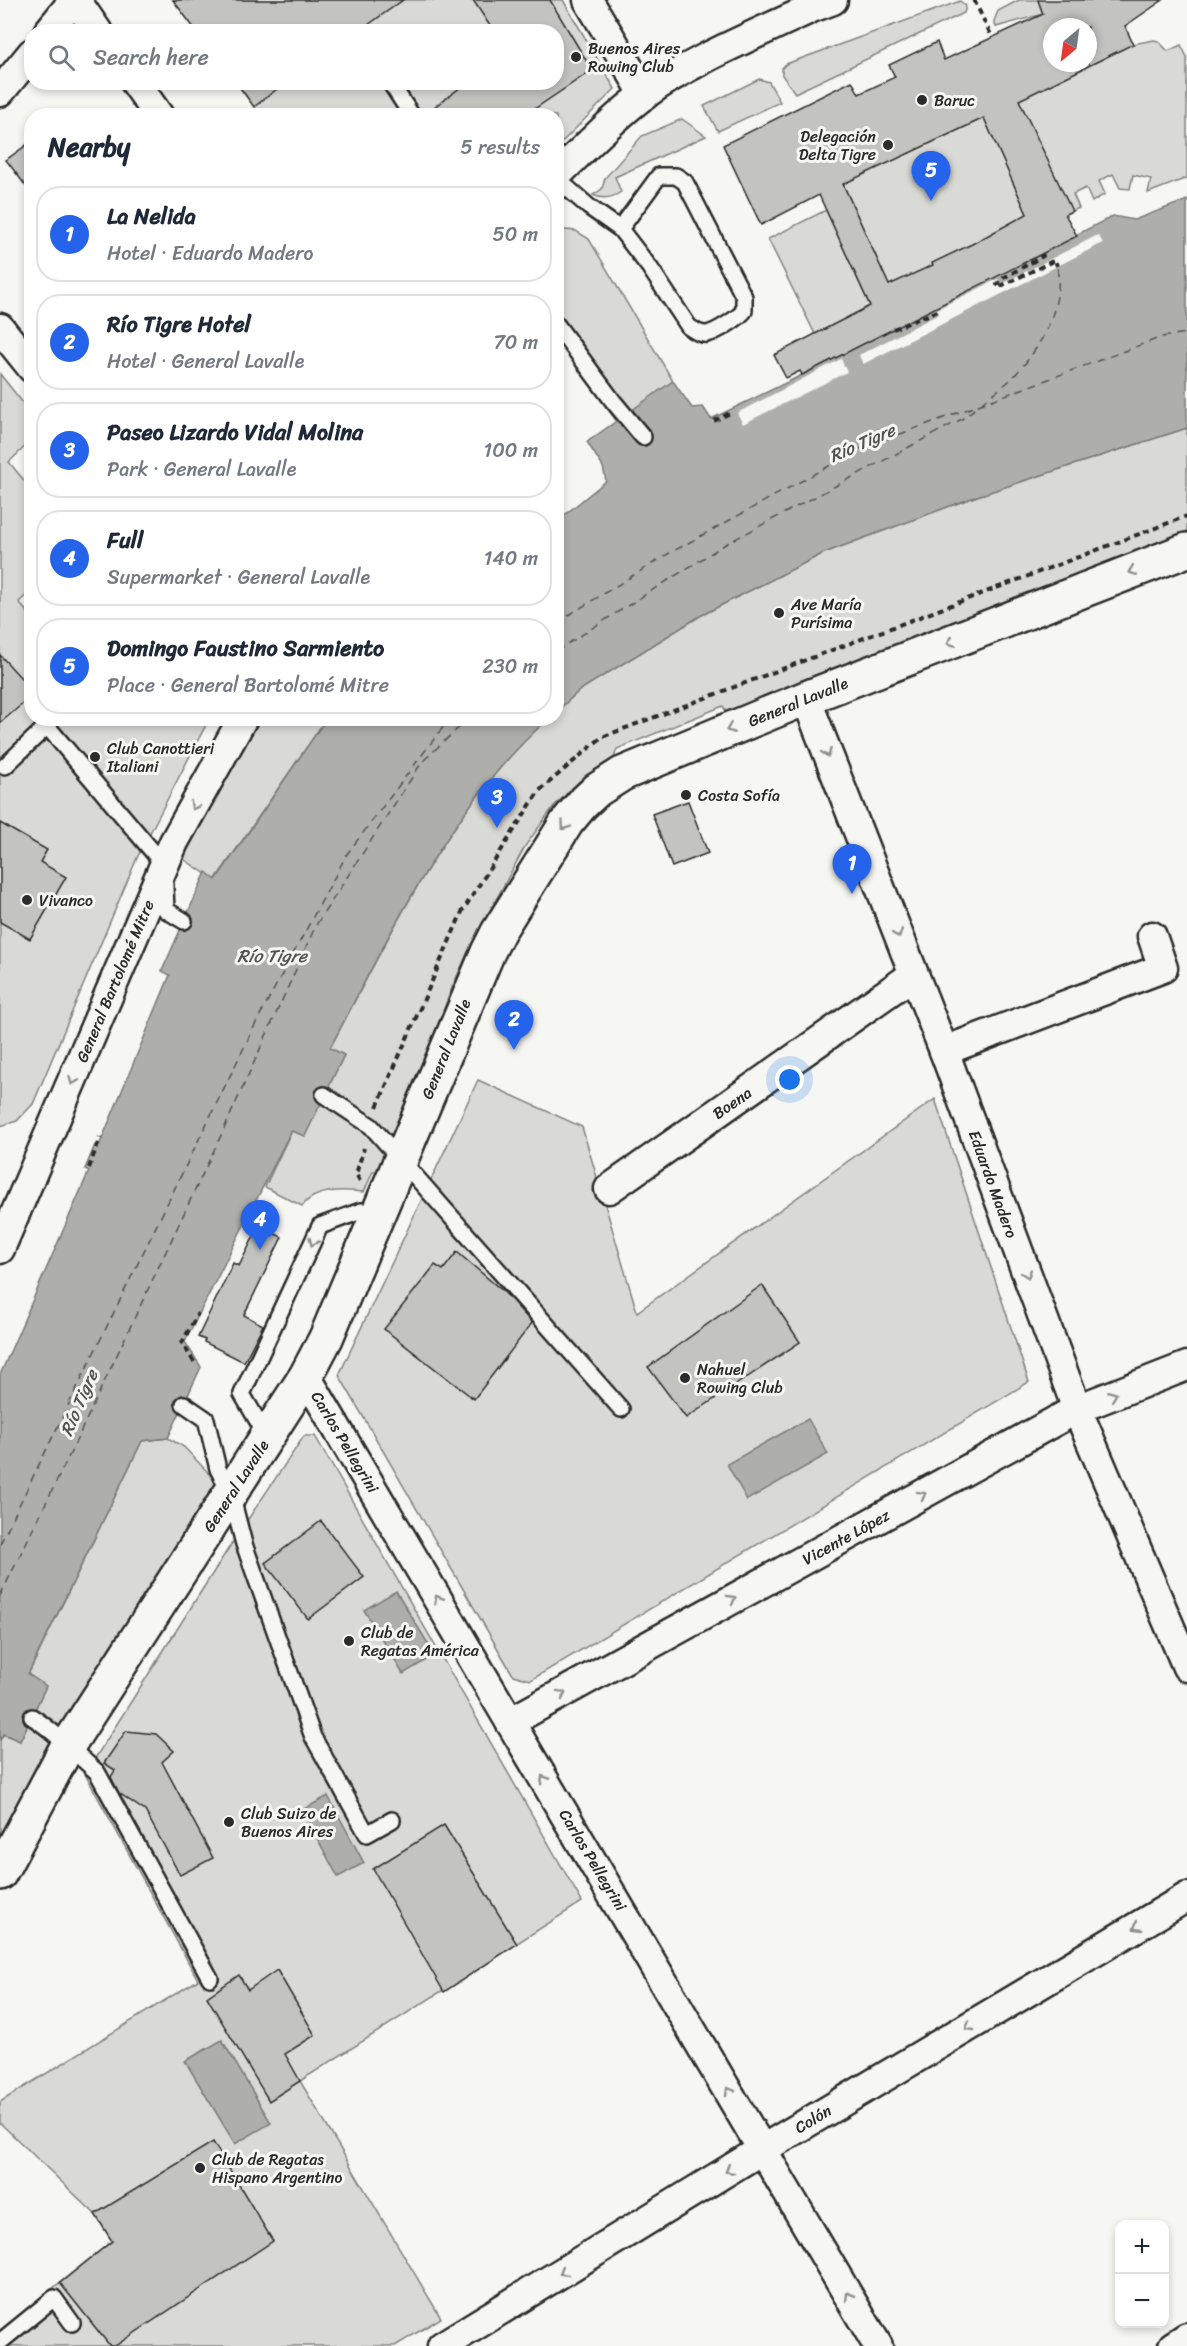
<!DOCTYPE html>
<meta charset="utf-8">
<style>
body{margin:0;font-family:Sriracha,sans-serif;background:#f2f2f3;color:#1f2937}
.controls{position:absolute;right:18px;bottom:18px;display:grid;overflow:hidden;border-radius:12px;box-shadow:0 3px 9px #0003}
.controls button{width:54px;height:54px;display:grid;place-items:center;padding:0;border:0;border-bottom:2px solid #e0e1e3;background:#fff;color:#1f2937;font:30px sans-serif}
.compass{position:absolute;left:1043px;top:18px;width:54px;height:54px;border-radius:50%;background:#fff;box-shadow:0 3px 9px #0003;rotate:209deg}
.you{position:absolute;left:790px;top:1080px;width:21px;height:21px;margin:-15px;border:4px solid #fff;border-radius:50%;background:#1a73e8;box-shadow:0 0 0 9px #1a73e833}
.badge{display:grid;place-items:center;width:39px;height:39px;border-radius:50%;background:#2563eb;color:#fff;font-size:20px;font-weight:700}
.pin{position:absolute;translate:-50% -50px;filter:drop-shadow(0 2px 3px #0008)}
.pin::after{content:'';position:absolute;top:32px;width:21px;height:18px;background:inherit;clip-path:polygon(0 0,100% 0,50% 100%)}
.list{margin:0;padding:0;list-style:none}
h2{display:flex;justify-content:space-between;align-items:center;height:78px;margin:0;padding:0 24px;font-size:26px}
h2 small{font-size:20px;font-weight:400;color:#747a83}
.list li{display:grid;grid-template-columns:39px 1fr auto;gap:18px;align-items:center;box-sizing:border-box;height:96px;margin:0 12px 12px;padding:0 12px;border:2px solid #e0e1e3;border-radius:24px}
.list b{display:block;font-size:22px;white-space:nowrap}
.list p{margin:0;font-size:20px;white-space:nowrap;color:#747a83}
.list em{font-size:20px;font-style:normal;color:#747a83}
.icon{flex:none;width:33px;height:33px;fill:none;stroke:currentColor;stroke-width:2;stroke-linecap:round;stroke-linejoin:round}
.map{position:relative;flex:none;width:1187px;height:2346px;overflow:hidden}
.search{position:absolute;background:#fff;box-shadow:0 3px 9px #0003;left:24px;top:24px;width:540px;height:66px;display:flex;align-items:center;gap:15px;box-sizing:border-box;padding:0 21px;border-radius:24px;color:#747a83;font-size:22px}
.panel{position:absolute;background:#fff;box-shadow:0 3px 9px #0003;left:24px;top:108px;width:540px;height:618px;border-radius:24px}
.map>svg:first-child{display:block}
</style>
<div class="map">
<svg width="1187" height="2346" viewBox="0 0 1187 2346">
<rect width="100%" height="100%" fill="#f6f6f2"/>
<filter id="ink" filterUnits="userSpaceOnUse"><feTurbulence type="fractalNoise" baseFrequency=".0167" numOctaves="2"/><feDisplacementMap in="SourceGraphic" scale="12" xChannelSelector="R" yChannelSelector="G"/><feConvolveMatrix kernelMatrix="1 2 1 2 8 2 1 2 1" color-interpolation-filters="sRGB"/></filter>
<g filter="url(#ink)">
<!-- green -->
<g fill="#d9d9d5" stroke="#828280" stroke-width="1.5">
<polygon points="173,0 563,0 615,89 557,147 556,116 261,115 236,83 556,82 556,32 197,31"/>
<polygon points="1019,0 1038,0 1043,14 996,27 994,21 998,11"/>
<polygon points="960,1 966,6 964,13 795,93 782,75 782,68 786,64"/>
<polygon points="1154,40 1158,41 1168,51 1181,45 1187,57 1187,178 1148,193 1151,179 1133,175 1130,189 1120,188 1113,174 1099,181 1105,194 1092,202 1086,188 1073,194 1079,208 1065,214 1009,105 1133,44"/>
<polygon points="759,79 769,82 780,102 718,131 704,106"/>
<polygon points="984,118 1033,227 894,297 843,184"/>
<path d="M 682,119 L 706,136 L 615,177 L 621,192 C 612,198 603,200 593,195 L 602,189 L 605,178 L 642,136 Z"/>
<polygon points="826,210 870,306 815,334 768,239"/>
<polygon points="556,229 576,231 589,239 673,381 617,422 557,338"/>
<polygon points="0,374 31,413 31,441 9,462 31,489 31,591 19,602 31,617 32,718 209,719 137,858 33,1104 17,1121 0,1126"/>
<path d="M 1187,428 L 1187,535 L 805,679 L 727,714 L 723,706 L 617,749 L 612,764 L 570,791 L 554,806 L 526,845 L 472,943 L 453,985 L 382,1171 L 373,1171 L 364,1192 C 343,1190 316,1188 302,1206 L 265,1187 L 292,1130 L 305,1135 L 344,1055 L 330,1048 C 390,935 451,805 548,719 L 556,718 L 557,711 L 580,690 L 700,616 L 824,553 L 977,496 Z"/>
<polygon points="258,719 326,719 215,880 182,858"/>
<polygon points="478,1080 582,1127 637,1312 935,1099 1029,1382 531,1680 513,1675 339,1375"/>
<polygon points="304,1436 315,1436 582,1902 300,2081 441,2318 395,2346 0,2346 0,2330 112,2241 95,2214 0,2123 0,2102 198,1980 85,1774 230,1546"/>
<polygon points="168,1438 184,1447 218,1483 0,1842 0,1740 3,1734 20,1741 46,1686 28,1675 142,1441"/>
</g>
<!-- water -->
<g fill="#aeaeab" stroke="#7a7a78" stroke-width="1.5">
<polygon points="1187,200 1187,428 977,496 824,553 700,616 580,690 557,711 557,521 606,481 603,467 587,442 673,381 692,408 703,407 711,419 802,375 1113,216 1134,220"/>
<path d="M 326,719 L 548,719 C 451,805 390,934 330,1048 L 344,1055 L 305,1136 L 291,1131 L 185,1342 L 201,1367 L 168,1438 L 142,1441 L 28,1674 L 46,1686 L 20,1741 L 4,1734 L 0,1740 L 0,1375 L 89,1171 L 85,1169 L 95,1145 L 99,1146 L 170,975 L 162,971 L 206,872 L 216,880 Z"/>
<polygon points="808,1419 828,1454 747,1500 727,1464"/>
<polygon points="396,1591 435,1655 403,1674 364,1610"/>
<polygon points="328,1796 364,1863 338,1877 302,1810"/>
<polygon points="222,2040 271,2123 235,2144 185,2061"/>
</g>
<!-- pier -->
<g fill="#f6f6f2">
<polygon points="1098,235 1103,243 863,364 859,355 939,314 937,309 998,279 1001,284"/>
<polygon points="841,359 847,372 743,424 737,413"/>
</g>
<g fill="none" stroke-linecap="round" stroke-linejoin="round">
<!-- ferry -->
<g stroke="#525251" stroke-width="1.5" stroke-dasharray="8 6" stroke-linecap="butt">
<path d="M 982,403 C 992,394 1005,386 1014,376 C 1041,348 1064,306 1057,266"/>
<polyline points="556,623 668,554 860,449 1162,337 1187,333"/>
<polyline points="556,651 724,545 962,419 978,406"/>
<polyline points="0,1544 258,1019 347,854 450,718"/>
<polyline points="0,1596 71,1452 224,1129 316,925 422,762 469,718"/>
</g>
</g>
<!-- building -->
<g fill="#c3c3c0" stroke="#2b2b2b" stroke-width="1.5" fill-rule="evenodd">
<polygon points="173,0 403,0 358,32 197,32"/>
<polygon points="473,0 550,0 592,70 524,116 422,116 468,82 556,82 556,32 494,32"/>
<path d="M 1038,0 L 1163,0 L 1125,26 L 1133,44 L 1019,100 L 1072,211 L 1065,214 L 1077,236 L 802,375 L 800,371 L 786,378 L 774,355 L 870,306 L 819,195 L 761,225 L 723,145 L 852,81 L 859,94 L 895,77 L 889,65 L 937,42 L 944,60 L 1043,14 ZM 1052,27 L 1088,27 L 1088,63 L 1052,63 ZM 984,118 L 1027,214 L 972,244 L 932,263 L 933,265 L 889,285 L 843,184 Z"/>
<polygon points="236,82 286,82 254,107"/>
<polygon points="32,141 32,194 6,160"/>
<polygon points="0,655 32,690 32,696 0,723"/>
<polygon points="688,801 708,853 672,867 652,814"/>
<polygon points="0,823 47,850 40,862 66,877 30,939 0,922"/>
<polygon points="259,1226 282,1237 244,1315 263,1325 244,1362 204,1342 205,1340 198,1337 233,1263 239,1266"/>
<polygon points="457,1252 505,1293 532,1323 474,1399 384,1329 435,1265 443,1270"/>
<polygon points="762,1285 800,1342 686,1418 648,1367"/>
<polygon points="321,1521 364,1577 308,1619 265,1563"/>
<polygon points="126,1731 156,1734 174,1751 162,1762 213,1858 180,1875 145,1811 119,1793 111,1777 115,1770 104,1763"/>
<polygon points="444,1825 517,1944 444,1992 373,1869"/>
<polygon points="277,1970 315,2035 285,2054 300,2081 269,2101 207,1997 239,1975 248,1990"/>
<polygon points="213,2142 273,2241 115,2346 110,2346 60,2283 112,2241 95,2214"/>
</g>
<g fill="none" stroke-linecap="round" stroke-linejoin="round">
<defs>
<g id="service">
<polyline points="390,82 412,116"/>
<path d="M 556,178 L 589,207 L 620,229 L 650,268 L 689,327 C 694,330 700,335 707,334 C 717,332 738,318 744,311 L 744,297 L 685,182 L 676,176 L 659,176 L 620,229"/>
<polyline points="556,324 613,401 643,437"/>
<polyline points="5,766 47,726 164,865 166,910 184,921"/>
<polyline points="324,1095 371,1126 621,1409"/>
<polyline points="184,1404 206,1419 218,1469 231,1494 244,1544 313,1737 367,1834 392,1820"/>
<polyline points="267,1437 242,1394 320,1226 361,1211 379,1212"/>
<path d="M 32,1717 C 56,1732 75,1753 97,1772 L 210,1978"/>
<polyline points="0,2342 54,2298 72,2323"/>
</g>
<g id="minor">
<polyline points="76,0 98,32"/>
<polyline points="588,0 645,95"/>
<polyline points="48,32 74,0"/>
<polyline points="135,82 159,116"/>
<polyline points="0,92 32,53"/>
<path d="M 556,176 C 585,148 612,119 644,95 C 695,58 758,34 814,7 L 833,0"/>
<polyline points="0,328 32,368"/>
<polyline points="806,698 944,1051 1077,1409 1187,1667"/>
<polyline points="944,1051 1163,968 1152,936"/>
<polyline points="609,1189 913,975"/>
<polyline points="0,1249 174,842 243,718"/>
<polyline points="306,1376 878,2346"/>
<polyline points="510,1722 1077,1409 1187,1366"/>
<polyline points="442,2346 763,2149 1187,1897"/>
<polyline points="1173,2346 1187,2337"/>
</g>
<polyline id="tertiary" points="0,1873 67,1747 306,1376 326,1338 488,952 498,932 567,822 582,804 597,790 622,774 806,698 1187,550"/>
</defs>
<!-- service casing -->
<use href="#service" stroke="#2b2b2b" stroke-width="20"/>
<!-- minor casing -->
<use href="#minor" stroke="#2b2b2b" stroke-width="33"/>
<!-- tertiary casing -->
<use href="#tertiary" stroke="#2b2b2b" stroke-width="38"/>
<!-- path -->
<g stroke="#2b2b2b" stroke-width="4" stroke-dasharray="6 4.5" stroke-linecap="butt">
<polyline points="974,0 992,37"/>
<polyline points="1042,254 1043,256 1003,278 996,286 999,287 1055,260 1057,266"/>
<polyline points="893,329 938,311"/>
<polyline points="714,421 730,413"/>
<polyline points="377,1107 462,912 539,791 602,737 1187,516"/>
<polyline points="89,1168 100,1137"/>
<polyline points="360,1181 356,1174 364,1148"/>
<polyline points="194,1362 182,1343 198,1313"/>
</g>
<!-- service -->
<use href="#service" stroke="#f6f6f2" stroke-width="15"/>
<!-- minor -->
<use href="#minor" stroke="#f6f6f2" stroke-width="28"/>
<!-- tertiary -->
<use href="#tertiary" stroke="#f6f6f2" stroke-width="33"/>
</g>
<!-- one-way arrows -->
<defs><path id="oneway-chevron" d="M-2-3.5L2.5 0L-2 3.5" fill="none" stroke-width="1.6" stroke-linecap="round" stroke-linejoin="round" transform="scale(1.5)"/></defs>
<g stroke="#90908e">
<use href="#oneway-chevron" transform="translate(1132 571) rotate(159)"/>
<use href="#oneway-chevron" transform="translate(951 642) rotate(159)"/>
<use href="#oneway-chevron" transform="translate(730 729) rotate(158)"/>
<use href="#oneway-chevron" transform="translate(827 753) rotate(69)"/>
<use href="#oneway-chevron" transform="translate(194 806) rotate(119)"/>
<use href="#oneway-chevron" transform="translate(565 826) rotate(125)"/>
<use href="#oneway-chevron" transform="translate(898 934) rotate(69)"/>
<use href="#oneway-chevron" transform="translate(73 1081) rotate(113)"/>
<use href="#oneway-chevron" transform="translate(313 1242) rotate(115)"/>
<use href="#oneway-chevron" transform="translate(1027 1274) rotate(70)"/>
<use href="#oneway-chevron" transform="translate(1113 1395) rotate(-22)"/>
<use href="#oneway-chevron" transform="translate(922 1495) rotate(-29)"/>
<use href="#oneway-chevron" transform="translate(438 1599) rotate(-121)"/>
<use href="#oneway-chevron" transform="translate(732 1599) rotate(-29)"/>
<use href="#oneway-chevron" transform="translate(562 1694) rotate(-29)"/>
<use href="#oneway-chevron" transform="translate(544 1779) rotate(-121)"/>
<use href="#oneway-chevron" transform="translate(1137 1927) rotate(149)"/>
<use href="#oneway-chevron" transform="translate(969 2027) rotate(149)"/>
<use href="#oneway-chevron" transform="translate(729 2091) rotate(-120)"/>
<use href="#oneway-chevron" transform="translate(729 2170) rotate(149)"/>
<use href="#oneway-chevron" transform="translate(563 2272) rotate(149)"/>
<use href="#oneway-chevron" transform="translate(849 2296) rotate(-120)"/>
</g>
</g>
<!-- markers -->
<g fill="#2b2b2b" stroke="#f6f6f2" stroke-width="2">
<circle cx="576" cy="57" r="6"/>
<circle cx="922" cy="100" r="6"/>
<circle cx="888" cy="145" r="6"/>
<circle cx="779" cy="613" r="6"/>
<circle cx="95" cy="757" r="6"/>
<circle cx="686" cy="795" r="6"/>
<circle cx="27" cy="900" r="6"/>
<circle cx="685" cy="1378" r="6"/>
<circle cx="349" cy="1641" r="6"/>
<circle cx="229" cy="1822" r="6"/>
<circle cx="200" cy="2168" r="6"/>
</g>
<g text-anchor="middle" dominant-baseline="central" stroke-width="6" stroke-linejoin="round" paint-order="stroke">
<!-- poi labels -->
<g font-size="16" fill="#2b2b2b" stroke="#f6f6f2" text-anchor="start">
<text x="588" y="48">Buenos Aires<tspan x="588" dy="18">Rowing Club</tspan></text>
<text x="934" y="100">Baruc</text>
<text x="876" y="136" text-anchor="end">Delegación<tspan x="876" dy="18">Delta Tigre</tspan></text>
<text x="791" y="604">Ave María<tspan x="791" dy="18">Purísima</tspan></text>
<text x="107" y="748">Club Canottieri<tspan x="107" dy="18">Italiani</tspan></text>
<text x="698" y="795">Costa Sofía</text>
<text x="39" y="900">Vivanco</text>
<text x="697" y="1369">Nahuel<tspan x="697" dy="18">Rowing Club</tspan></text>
<text x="361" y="1632">Club de<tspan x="361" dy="18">Regatas América</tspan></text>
<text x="241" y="1813">Club Suizo de<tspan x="241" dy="18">Buenos Aires</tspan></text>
<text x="212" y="2159">Club de Regatas<tspan x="212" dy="18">Hispano Argentino</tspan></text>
</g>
<!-- street labels -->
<g font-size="16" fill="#2b2b2b" stroke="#f6f6f2">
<text transform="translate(798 702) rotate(-22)">General Lavalle</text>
<text transform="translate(115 981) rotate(-67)">General Bartolomé Mitre</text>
<text transform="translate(446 1049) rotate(-68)">General Lavalle</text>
<text transform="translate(732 1103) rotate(-35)">Boena</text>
<text transform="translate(993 1184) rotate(70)">Eduardo Madero</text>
<text transform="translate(345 1442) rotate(59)">Carlos Pellegrini</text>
<text transform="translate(236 1486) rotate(-57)">General Lavalle</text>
<text transform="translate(846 1537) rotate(-29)">Vicente López</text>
<text transform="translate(593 1860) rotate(59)">Carlos Pellegrini</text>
<text transform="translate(813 2119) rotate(-31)">Colón</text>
</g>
<!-- water labels -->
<g font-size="18" font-style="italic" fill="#525251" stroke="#f6f6f2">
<text transform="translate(862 443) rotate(-24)">Río Tigre</text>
<text x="272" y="956">Río Tigre</text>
<text transform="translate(79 1403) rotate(-67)">Río Tigre</text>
</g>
</g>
</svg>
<div class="controls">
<button>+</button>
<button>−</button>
</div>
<svg class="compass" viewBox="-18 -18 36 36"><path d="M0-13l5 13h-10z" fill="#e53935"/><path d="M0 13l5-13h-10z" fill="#747a83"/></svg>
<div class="you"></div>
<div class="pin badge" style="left:852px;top:894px">1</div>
<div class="pin badge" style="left:514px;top:1050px">2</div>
<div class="pin badge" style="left:497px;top:828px">3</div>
<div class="pin badge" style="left:260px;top:1250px">4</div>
<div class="pin badge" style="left:931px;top:201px">5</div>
<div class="search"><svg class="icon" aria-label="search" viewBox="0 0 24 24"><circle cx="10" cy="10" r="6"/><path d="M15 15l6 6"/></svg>Search here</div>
<section class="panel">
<h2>Nearby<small>5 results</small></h2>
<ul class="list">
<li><span class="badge">1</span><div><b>La Nelida</b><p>Hotel · Eduardo Madero</p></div><em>50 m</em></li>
<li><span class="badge">2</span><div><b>Río Tigre Hotel</b><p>Hotel · General Lavalle</p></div><em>70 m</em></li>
<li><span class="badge">3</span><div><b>Paseo Lizardo Vidal Molina</b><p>Park · General Lavalle</p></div><em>100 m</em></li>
<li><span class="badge">4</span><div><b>Full</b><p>Supermarket · General Lavalle</p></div><em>140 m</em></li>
<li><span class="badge">5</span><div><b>Domingo Faustino Sarmiento</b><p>Place · General Bartolomé Mitre</p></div><em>230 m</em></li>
</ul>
</section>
</div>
